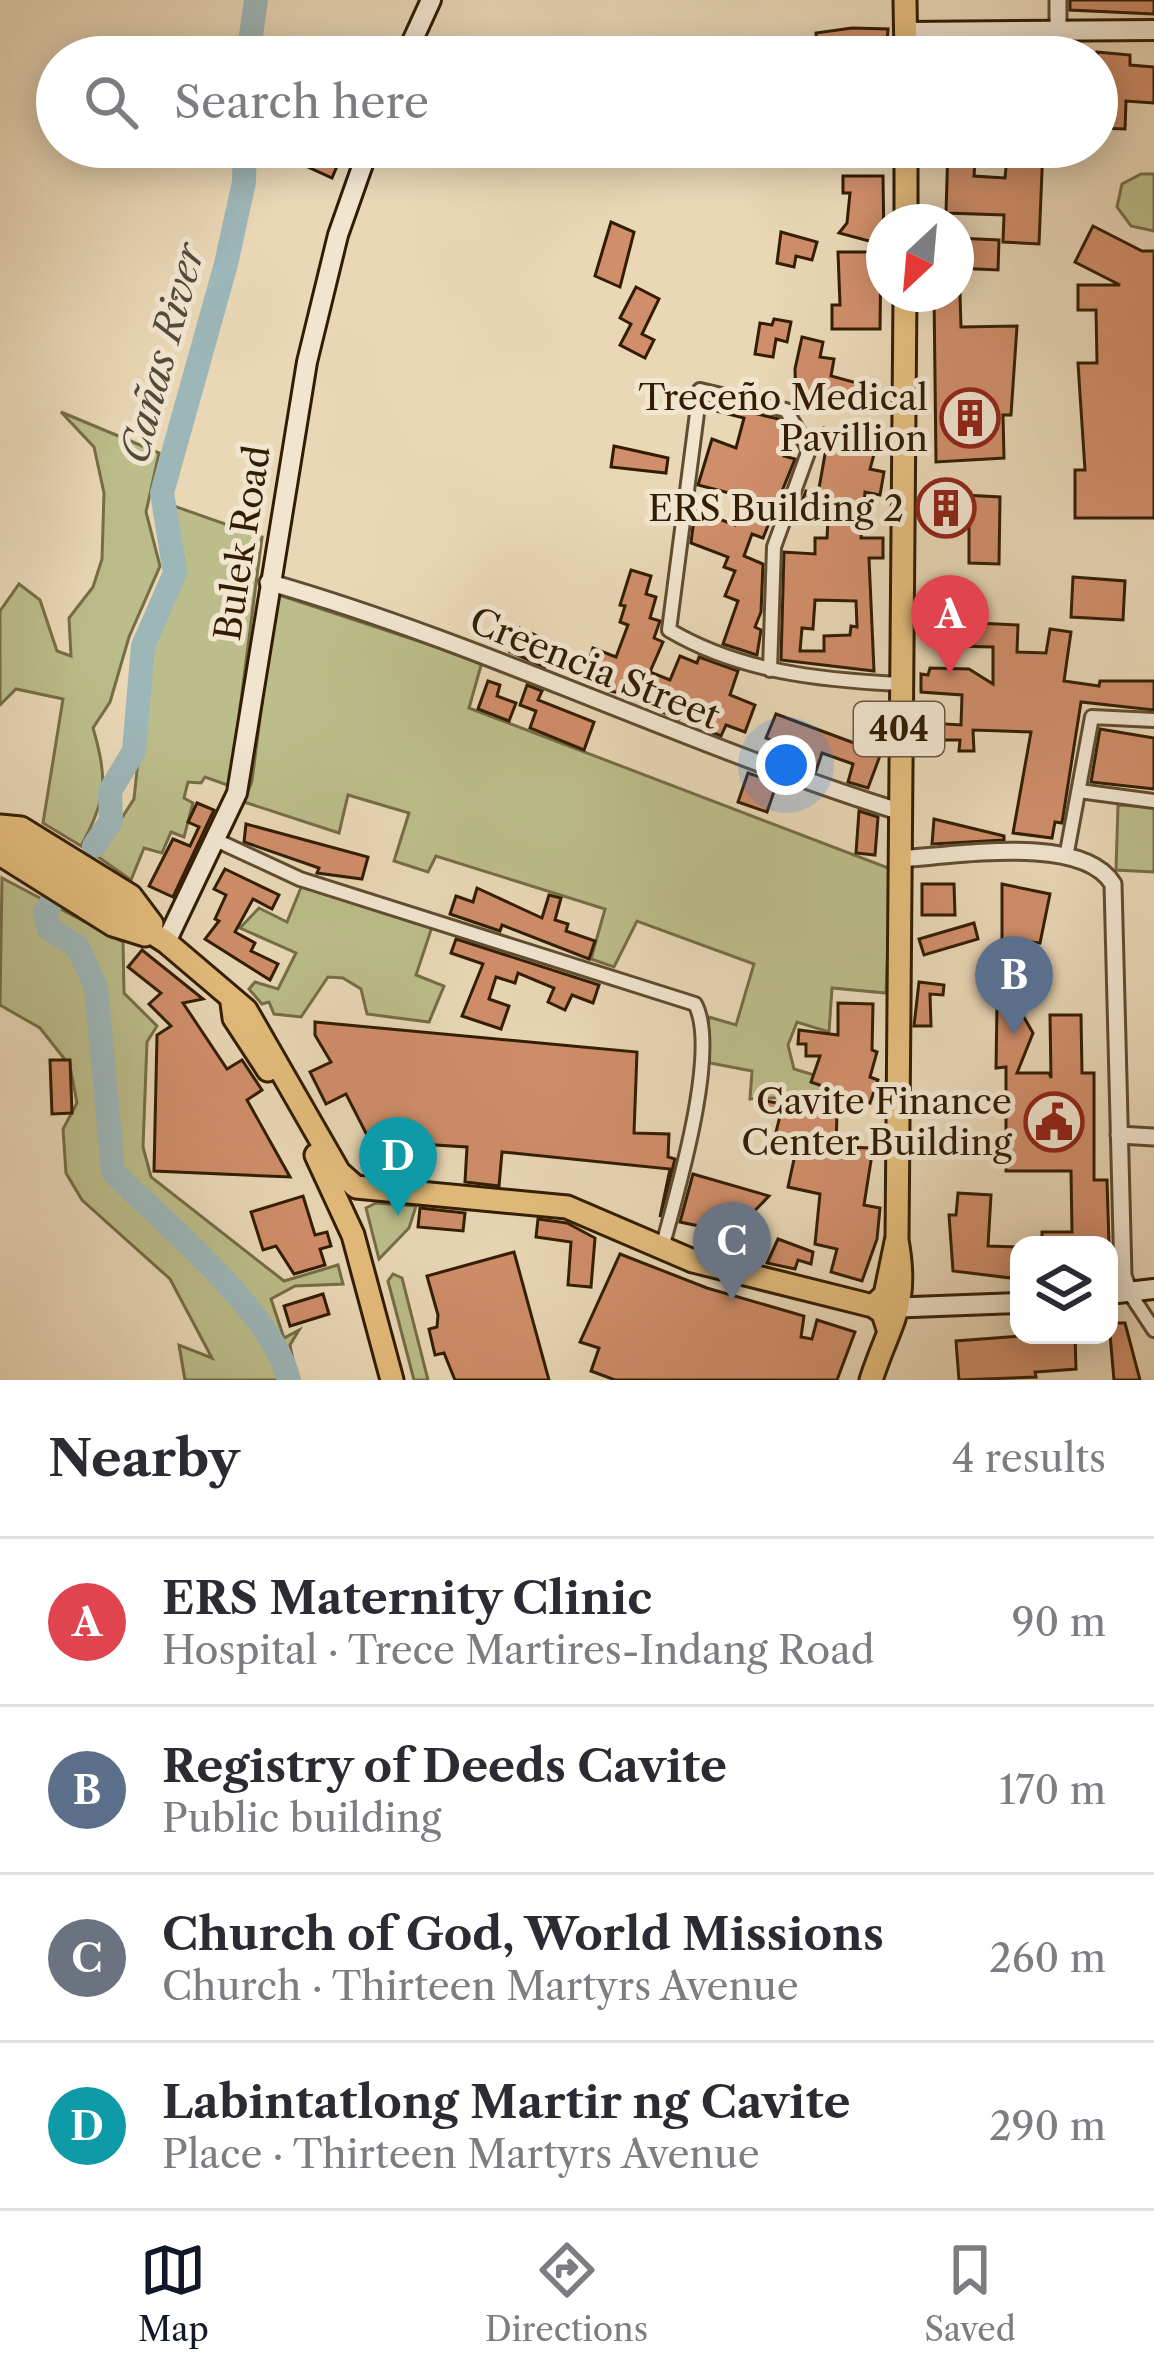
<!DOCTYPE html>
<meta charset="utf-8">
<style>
body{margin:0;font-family:"Libre Caslon Text",serif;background:#f2f2f3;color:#2b2b33}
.controls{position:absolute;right:36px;bottom:36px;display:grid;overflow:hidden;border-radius:24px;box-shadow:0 6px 30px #0003}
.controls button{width:108px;height:108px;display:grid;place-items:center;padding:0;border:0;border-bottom:3px solid #e1e1e2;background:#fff;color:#2b2b33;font:60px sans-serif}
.compass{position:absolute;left:866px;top:204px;width:108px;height:108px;border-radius:50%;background:#fff;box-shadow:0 6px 30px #0003;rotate:206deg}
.you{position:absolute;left:786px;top:765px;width:42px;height:42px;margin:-30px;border:9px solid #fff;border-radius:50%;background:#1a73e8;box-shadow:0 0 0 18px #1a73e833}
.badge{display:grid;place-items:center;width:78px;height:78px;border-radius:50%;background:#111827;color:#fff;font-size:39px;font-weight:700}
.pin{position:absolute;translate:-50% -99px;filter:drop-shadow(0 3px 6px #0008)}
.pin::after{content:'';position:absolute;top:63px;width:42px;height:36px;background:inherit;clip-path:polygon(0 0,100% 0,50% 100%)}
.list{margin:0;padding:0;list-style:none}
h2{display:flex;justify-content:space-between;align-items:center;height:156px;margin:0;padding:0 48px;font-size:51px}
h2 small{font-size:39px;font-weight:400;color:#7c7c81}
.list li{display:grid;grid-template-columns:78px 1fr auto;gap:36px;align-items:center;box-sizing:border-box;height:168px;padding:0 48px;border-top:3px solid #e1e1e2}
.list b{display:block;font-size:45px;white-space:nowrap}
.list p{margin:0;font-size:39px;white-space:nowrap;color:#7c7c81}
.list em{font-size:39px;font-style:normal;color:#7c7c81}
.icon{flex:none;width:66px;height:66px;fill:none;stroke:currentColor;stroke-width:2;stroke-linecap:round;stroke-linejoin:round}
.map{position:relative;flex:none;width:1154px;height:1380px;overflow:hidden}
.search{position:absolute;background:#fff;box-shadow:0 6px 30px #0003;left:36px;right:36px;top:36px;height:132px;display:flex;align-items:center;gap:30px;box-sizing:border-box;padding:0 42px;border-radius:66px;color:#7c7c81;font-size:45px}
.sheet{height:828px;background:#fff}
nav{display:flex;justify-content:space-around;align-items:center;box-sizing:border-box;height:168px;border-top:3px solid #e1e1e2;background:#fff;font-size:33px;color:#7c7c81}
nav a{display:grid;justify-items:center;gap:6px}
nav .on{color:#111827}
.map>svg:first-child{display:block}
</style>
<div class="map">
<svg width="1154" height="1380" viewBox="0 0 1154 1380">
<rect width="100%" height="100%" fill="#e9d7b6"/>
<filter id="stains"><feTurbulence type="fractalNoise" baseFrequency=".00167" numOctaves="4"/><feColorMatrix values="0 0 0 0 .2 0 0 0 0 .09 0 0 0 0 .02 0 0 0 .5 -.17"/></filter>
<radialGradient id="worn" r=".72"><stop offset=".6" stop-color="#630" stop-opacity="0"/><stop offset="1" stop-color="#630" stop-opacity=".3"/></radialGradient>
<!-- green -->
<g fill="#bbbd8a" stroke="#766d46" stroke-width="3">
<polygon points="1141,174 1154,174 1154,231 1131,226 1117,207 1122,184"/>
<path d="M 61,412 L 159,453 L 146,512 L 160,566 L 129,637 L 110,702 L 93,728 C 108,778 107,799 81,846 L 43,823 L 63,699 L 16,689 L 0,705 L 0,611 L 19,584 L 40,600 L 57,651 L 71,656 L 69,618 L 93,587 L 102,559 L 104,493 L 94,447 Z"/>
<polygon points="171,505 262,537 230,786 205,777 201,783 188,782 184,798 193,803 184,837 171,832 162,853 144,848 131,880 97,856 134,799 150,647 179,584 183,558"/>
<polygon points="276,594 482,662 469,708 891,869 886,993 832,988 829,1032 797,1022 788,1045 794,1069 838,1082 838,1112 810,1096 750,1099 752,1071 705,1062 709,1017 736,1025 754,964 637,921 614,967 591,959 605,909 436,856 428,872 394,861 409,813 348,795 339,833 244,802 252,781"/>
<polygon points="1118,805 1154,807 1154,872 1116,870"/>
<polygon points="2,878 123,942 124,993 157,1026 147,1042 143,1147 151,1177 284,1281 338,1265 343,1284 295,1286 271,1299 284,1338 299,1330 290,1345 297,1380 185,1380 179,1345 212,1358 170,1279 82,1200 66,1173 63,1129 77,1103 70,1066 40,1028 0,1005"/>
<polygon points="302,885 432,927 416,975 444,986 429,1022 367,1014 361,989 343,978 328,977 301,1017 274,1014 269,1002 262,1004 249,989 255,982 278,989 296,953 240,928 259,908 287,922"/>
<polygon points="376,1203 416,1206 409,1228 379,1259 366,1208"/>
<polygon points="393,1274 402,1278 428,1380 414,1380 388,1281"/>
</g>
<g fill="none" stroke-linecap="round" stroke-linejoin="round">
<!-- river -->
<g stroke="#9db7b9" stroke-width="24">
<polyline points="248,57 256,0"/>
<polyline points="94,846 111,821 110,791 134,751 143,646 175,573 162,493 226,264 244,182 245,147"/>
<path d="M 51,903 L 45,913 L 49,929 L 77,946 L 96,987 L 113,1172 C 163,1222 273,1312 289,1380"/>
</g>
</g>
<!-- building -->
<g fill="#d08e6a" stroke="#321d03" stroke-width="3" fill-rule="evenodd">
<polygon points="1070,0 1154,0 1154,14 1070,10"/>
<polygon points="852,28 888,29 886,57 817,57 816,33"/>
<polygon points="1097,52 1130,55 1130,65 1154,67 1154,103 1126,101 1125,129 1097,128"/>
<polygon points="292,147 345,147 332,178 308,167 313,156"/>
<polygon points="948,147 976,147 974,176 1005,178 1008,147 1043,147 1039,244 1003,242 1004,215 946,213"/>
<polygon points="843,176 883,176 884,245 839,233 847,223 850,193 843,193"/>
<polygon points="611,222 634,232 620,287 595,276"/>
<polygon points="1093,226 1142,251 1154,251 1154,518 1075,518 1075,470 1085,470 1078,363 1097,363 1096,310 1078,310 1078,285 1120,285 1075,262"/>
<polygon points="781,232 817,242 812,260 796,256 794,267 777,263"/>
<polygon points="956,238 999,240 998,270 956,268"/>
<polygon points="838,252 881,252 880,329 832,329 832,305 840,305"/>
<polygon points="636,287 659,299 642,334 654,340 645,358 620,345 631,324 620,318"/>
<polygon points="934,294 960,294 961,327 1017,326 1011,415 1003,415 1004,458 936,462"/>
<polygon points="774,319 791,322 787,342 776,339 773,357 755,354 760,323 772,325"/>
<polygon points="802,337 823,342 820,357 834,359 831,376 868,386 862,410 826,400 825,409 796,406 795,369"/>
<polygon points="709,403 779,419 789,437 784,456 795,459 763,538 752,534 744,556 763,564 761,612 755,627 761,630 757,655 723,644 738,601 725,596 735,571 724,567 728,557 691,543 695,510 735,525 745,497 698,485 712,439 736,448 744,418 708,409"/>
<path d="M 843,426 L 879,436 L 870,469 L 884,472 L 880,495 L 865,492 L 861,538 L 883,538 L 883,558 L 869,558 L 874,671 L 781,660 L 784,552 L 815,554 L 815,538 L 827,538 L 828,519 L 798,511 L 806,491 L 818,494 L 827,443 L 820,442 L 824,428 L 841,433 ZM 815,600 L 856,601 L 857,627 L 851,626 L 850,635 L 824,636 L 824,651 L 800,651 L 802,628 L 813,629 Z"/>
<polygon points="614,446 668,458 666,473 611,467"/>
<polygon points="927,493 1000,497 999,564 969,563 969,523 925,520"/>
<polygon points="631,570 651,576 646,594 656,597 650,618 660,621 654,638 663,642 650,672 670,680 680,656 697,663 699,657 738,671 730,695 755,705 745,732 726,725 721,736 709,731 712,724 684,712 679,719 648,706 651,699 605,690 608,681 585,672 593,648 616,657 628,625 620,622 625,606 620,605"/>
<polygon points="1073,577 1125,581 1123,620 1071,617"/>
<polygon points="956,622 1018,625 1017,652 1046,653 1050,629 1071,632 1064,681 1099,686 1100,681 1154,681 1154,710 1081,702 1062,823 1055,822 1052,838 1013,833 1031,732 973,730 974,751 959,751 960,740 930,740 931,723 961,725 962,695 921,692 921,674 928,675 930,668 969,669 993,684 993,647 955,646"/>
<polygon points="520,628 555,644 545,667 510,652"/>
<polygon points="488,681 500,685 497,696 516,703 509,721 478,709"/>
<polygon points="527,685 542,691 538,700 594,722 584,750 530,728 536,711 520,705"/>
<polygon points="776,714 881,753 868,788 848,782 853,764 822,753 816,771 797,764 801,753 766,738"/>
<polygon points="1100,729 1154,738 1154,789 1091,782"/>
<polygon points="748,773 777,783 767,812 738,802"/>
<polygon points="197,803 214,810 173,897 149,886 173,839 190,846 199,827 188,822"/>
<polygon points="859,811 878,817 875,855 856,853"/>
<polygon points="934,819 1004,836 1004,840 932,844"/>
<polygon points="246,824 368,857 362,879 317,873 319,868 244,842"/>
<polygon points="225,869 279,895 272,909 253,899 235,932 255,943 251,951 278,964 270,980 205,939 219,921 215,919 226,895 214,889"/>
<polygon points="922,884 954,884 955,915 922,915"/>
<polygon points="1002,884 1050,894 1040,943 1002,939"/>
<polygon points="477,888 542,918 549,895 561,898 555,920 568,924 566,931 595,941 589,959 502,925 500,931 450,914 456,896 473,902"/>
<polygon points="974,923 978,939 924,955 919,939"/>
<polygon points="456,939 599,985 593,1003 572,995 565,1010 548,1002 554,988 518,973 515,983 496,977 489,999 509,1006 501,1029 462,1016 483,964 451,953"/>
<polygon points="142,950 203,999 183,1003 227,1069 242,1060 262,1090 247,1100 290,1177 154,1171 157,1035 171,1026 149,1004 161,993 128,967"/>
<polygon points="919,982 944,985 943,995 930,994 931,1026 914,1026"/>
<polygon points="838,1003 873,1004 872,1050 877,1052 870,1077 878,1080 870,1103 811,1082 820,1056 806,1056 806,1044 798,1044 799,1030 838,1035"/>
<polygon points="997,1005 1017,1005 1033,1033 1017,1073 1049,1073 1051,1078 1050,1015 1081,1015 1082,1073 1094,1073 1094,1180 1107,1180 1109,1245 1042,1245 1042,1232 1072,1232 1071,1171 1006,1171 1006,1067 996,1068"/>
<polygon points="315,1022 637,1052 634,1133 669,1134 668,1157 675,1159 660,1217 670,1169 502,1152 499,1186 465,1182 467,1147 370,1141 346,1094 326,1104 310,1072 331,1062 315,1035"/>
<polygon points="50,1060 70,1060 72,1113 52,1114"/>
<polygon points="794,1099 814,1103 812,1113 837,1114 836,1147 873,1148 864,1205 880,1208 877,1239 862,1281 831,1272 837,1249 815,1244 820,1194 788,1187 796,1150 773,1144 780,1116 764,1113 766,1101 793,1106"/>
<polygon points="693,1174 769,1196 716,1251 697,1246 713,1229 680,1222"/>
<polygon points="958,1193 991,1195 988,1246 1019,1247 1019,1279 953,1271 949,1215 956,1215"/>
<polygon points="303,1196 315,1235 327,1232 331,1246 320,1249 325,1265 294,1274 276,1246 263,1250 251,1212"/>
<polygon points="420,1208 465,1213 463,1231 418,1227"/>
<polygon points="538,1219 567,1223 595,1238 591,1287 568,1285 571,1242 536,1237"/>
<polygon points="778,1239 813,1252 811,1264 798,1260 795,1269 767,1263"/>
<polygon points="514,1252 549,1380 455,1380 444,1353 435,1355 429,1329 437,1327 438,1315 427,1276"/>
<polygon points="620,1254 707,1288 804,1316 801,1337 812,1339 817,1320 855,1332 837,1380 615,1380 591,1371 599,1348 580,1342"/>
<polygon points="323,1294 329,1314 290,1326 284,1306"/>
<polygon points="1109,1323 1125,1323 1140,1380 1114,1380"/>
<polygon points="1033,1335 1075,1335 1076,1369 1035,1372 1036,1377 959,1380 956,1341"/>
</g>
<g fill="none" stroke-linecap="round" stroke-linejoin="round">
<defs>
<g id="minor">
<path d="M 770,670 L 774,547 L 809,450 L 786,410 L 700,390 L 669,630 C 740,672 820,680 900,684"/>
<polyline points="1079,791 1154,801"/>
<path d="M 218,841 L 300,879 L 695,1004 C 720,1050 676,1196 662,1248"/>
<polyline points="1067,852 1092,717 1154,720"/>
<polyline points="1129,1292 1154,1330"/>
</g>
<g id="tertiary">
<polyline points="1058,30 1058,0"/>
<path d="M 268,582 C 484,644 684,744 898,811"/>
<path d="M 898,859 C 953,856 1082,833 1113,884 L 1123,1276 L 1129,1292"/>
<polyline points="1119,1135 1154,1137"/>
</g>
<g id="secondary">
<polyline points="906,32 1154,30"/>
<polyline points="405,57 431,0"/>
<polyline points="166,942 237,793 307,362 338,235 369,147"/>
<polyline points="1109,1294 1154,1289"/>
<polyline points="886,1308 1019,1303"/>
</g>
<g id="primary">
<polyline points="905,0 906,57"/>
<polyline points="906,147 906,222"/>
<polyline points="0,826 21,828 131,896 152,924"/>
<polyline points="0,836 166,942 246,1010 339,1172 356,1187 567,1207 693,1261 873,1306 883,1313 888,1329"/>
<polyline points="0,854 113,925 145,935"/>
<polyline points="232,1003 234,1018 268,1070"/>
<polyline points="316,1155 353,1235 392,1380"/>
<polyline points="873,1306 885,1295 896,1242"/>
<path d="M 871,1380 C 891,1319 909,1307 897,1240 L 905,294"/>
</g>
</defs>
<!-- minor casing -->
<use href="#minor" stroke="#604c30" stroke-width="18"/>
<!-- tertiary casing -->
<use href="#tertiary" stroke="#604c30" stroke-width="21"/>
<!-- secondary casing -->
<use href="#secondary" stroke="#321d03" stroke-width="24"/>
<!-- primary casing -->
<use href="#primary" stroke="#321d03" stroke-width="27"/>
<!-- minor -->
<use href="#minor" stroke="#f1e5d0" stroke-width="12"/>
<!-- tertiary -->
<use href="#tertiary" stroke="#f1e5d0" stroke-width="15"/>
<!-- secondary -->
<use href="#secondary" stroke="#f1e5d0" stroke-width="18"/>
<!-- primary -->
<use href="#primary" stroke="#e4bc7b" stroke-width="21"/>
</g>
<!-- icons -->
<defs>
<symbol id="building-ring" viewBox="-11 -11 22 22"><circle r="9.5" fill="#f1e5d0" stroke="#8f2418" stroke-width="1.5"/><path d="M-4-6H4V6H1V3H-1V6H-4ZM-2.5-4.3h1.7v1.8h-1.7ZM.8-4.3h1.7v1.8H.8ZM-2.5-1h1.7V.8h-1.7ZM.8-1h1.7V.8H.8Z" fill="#8f2418"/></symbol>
<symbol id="civic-ring" viewBox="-11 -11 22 22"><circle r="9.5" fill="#f1e5d0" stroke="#8f2418" stroke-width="1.5"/><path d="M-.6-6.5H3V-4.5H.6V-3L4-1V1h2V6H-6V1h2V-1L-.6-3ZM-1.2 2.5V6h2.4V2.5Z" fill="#8f2418"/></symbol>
</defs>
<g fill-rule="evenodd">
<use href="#building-ring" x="937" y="385" width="66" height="66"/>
<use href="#building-ring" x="913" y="475" width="66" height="66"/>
<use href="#civic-ring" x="1021" y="1089" width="66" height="66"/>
</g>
<g text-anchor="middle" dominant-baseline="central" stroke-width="10" stroke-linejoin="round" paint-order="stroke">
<!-- shield labels -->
<rect fill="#f1e5d0" stroke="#6b5940" stroke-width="3" x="854" y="702" width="90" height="54" rx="9"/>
<g font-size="33" font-weight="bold" fill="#321d03">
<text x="899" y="729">404</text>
</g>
<!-- poi labels -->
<g font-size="36" fill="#321d03" stroke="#f1e5d0" text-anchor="end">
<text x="928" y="397">Treceño Medical<tspan x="928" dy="41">Pavillion</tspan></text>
<text x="904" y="508">ERS Building 2</text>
<text x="1012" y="1101">Cavite Finance<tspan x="1012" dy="41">Center Building</tspan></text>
</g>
<!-- street labels -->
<g font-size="36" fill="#321d03" stroke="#f1e5d0">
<text transform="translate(242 543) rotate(-81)">Bulek Road</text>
<text transform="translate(595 668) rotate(22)">Creencia Street</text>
</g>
<!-- water labels -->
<g font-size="39" font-style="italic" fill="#524b3a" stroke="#f1e5d0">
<text transform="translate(162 353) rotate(-75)">Cañas River</text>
</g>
</g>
<rect width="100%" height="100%" filter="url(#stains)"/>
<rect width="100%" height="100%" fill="url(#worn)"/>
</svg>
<div class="controls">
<button><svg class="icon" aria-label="layers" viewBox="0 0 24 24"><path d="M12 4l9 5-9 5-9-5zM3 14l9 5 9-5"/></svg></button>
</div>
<svg class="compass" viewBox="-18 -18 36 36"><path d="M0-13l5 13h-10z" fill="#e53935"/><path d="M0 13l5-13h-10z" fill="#7c7c81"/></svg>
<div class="you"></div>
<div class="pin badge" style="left:950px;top:674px;background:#e0444e">A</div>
<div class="pin badge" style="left:1014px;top:1035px;background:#5c6f8a">B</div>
<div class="pin badge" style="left:732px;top:1301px;background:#6b7280">C</div>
<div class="pin badge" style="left:398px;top:1216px;background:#0f9aa8">D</div>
<div class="search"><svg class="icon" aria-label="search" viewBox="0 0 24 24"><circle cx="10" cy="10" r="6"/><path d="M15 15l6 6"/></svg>Search here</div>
</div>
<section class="sheet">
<h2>Nearby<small>4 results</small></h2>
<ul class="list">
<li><span class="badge" style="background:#e0444e">A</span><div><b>ERS Maternity Clinic</b><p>Hospital · Trece Martires-Indang Road</p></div><em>90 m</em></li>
<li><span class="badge" style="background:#5c6f8a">B</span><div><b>Registry of Deeds Cavite</b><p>Public building</p></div><em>170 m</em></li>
<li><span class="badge" style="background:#6b7280">C</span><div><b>Church of God, World Missions</b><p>Church · Thirteen Martyrs Avenue</p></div><em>260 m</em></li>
<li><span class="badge" style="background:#0f9aa8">D</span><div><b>Labintatlong Martir ng Cavite</b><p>Place · Thirteen Martyrs Avenue</p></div><em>290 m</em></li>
</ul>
</section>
<nav>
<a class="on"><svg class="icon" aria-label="map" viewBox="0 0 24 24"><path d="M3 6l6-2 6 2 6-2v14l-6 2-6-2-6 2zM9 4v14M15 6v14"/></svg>Map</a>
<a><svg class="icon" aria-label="directions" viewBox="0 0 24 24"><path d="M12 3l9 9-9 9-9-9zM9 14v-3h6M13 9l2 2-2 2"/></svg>Directions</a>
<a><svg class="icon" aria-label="saved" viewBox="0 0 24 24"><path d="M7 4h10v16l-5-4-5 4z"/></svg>Saved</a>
</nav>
